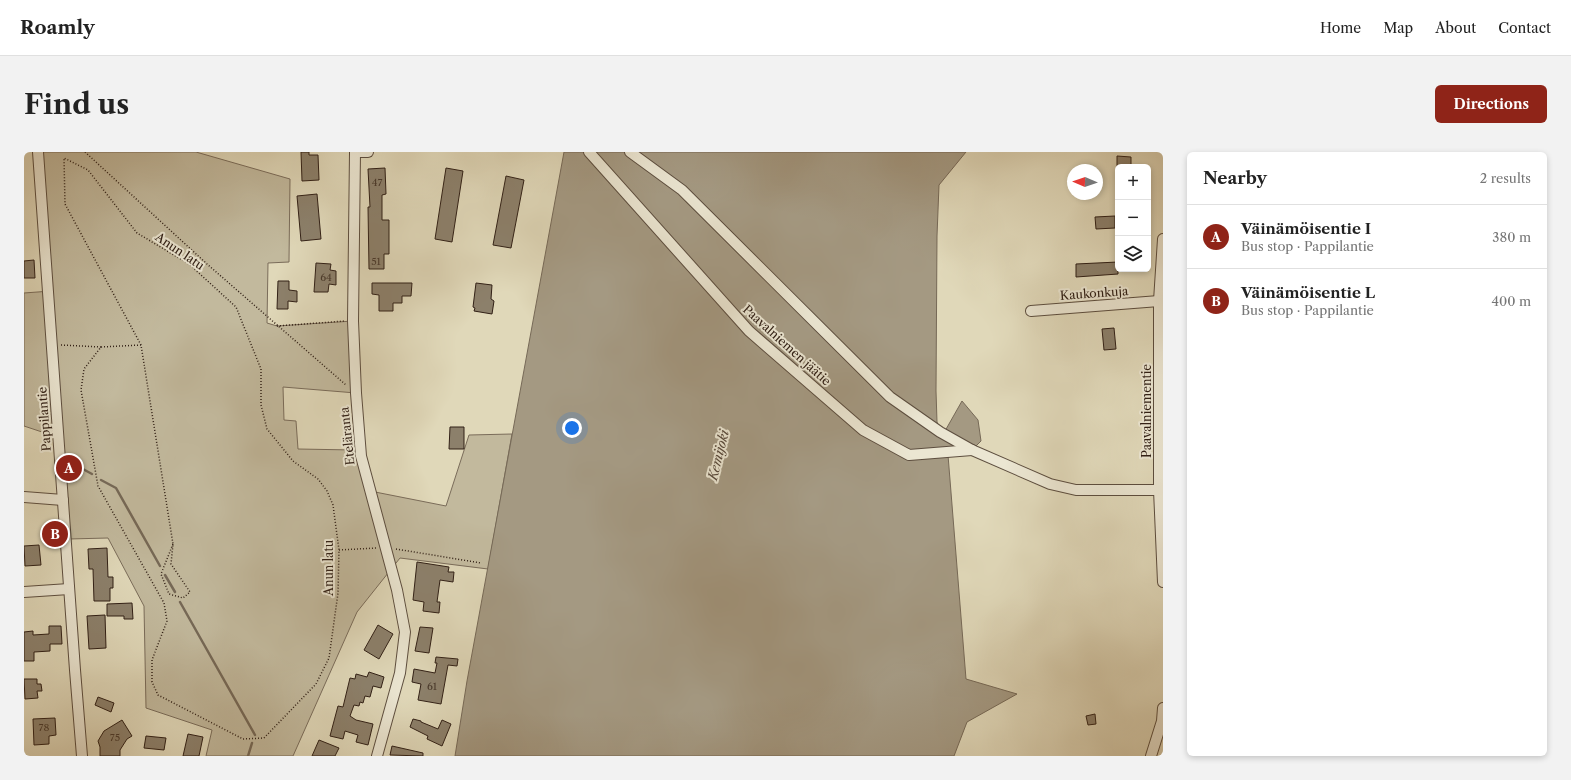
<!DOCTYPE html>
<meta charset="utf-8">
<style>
body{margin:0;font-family:"Libre Caslon Text",serif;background:#f2f2f2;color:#222}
.controls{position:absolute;right:12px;top:12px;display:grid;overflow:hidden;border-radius:6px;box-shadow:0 2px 6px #0003}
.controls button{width:36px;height:36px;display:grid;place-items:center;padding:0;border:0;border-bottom:1px solid #e0e0e0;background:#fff;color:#222;font:20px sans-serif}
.compass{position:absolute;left:1043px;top:12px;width:36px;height:36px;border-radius:50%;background:#fff;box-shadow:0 2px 6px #0003;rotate:272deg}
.you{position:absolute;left:548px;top:276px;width:14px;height:14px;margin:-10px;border:3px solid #fff;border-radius:50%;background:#1a73e8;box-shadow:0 0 0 6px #1a73e833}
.badge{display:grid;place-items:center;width:26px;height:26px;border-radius:50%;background:#8f2418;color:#fff;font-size:13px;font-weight:700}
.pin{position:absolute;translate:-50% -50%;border:2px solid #fff;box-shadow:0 1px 4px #0006}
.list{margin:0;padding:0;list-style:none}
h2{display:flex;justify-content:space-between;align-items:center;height:52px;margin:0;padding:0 16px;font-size:17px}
h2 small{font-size:13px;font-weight:400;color:#767676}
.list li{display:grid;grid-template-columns:26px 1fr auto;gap:12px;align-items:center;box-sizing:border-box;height:64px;padding:0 16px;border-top:1px solid #e0e0e0}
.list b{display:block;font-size:15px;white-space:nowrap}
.list p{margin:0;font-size:13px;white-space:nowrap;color:#767676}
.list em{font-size:13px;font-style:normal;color:#767676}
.icon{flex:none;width:22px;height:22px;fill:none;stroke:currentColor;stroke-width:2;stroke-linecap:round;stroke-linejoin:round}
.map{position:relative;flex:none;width:1139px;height:604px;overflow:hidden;border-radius:6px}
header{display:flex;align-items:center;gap:24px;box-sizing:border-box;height:56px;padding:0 20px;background:#fff;border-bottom:1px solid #e0e0e0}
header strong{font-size:19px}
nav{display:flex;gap:22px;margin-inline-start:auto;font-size:14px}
.intro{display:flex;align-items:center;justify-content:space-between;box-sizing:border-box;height:96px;padding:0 24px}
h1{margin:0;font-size:28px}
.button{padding:10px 18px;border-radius:6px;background:#8f2418;color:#fff;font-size:14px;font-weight:700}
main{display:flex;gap:24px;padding:0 24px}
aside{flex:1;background:#fff;border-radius:6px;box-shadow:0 2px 6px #0003}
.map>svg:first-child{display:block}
</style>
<header>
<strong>Roamly</strong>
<nav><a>Home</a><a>Map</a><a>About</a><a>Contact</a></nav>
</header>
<div class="intro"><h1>Find us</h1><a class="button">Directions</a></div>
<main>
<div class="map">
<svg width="1139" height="604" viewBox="0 0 1139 604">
<rect width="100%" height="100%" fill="#e0d8b9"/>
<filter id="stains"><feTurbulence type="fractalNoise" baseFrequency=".005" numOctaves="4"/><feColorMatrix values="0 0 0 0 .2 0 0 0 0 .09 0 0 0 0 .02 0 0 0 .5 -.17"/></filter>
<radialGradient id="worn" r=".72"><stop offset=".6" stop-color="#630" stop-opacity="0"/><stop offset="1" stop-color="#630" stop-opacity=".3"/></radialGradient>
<!-- green -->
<polygon fill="#c2b99d" stroke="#7a6c5a" points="17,0 172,0 266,27 265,110 244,111 243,171 253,174 329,169 332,241 259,235 260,268 272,269 274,297 330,298 346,339 422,354 445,283 488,282 464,417 376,406 333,460 269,604 182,604 188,578 122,556 120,454 84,386 45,387 39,287 0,274 0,141 27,139"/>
<!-- water -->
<polygon fill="#a49982" stroke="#766957" points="540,0 942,0 915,33 913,84 912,239 913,270 916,277 921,279 938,249 954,268 957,289 948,298 930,294 924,303 942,527 993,542 943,570 930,604 431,604 443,529"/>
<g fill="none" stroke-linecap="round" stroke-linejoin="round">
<!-- stream -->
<g stroke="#766957" stroke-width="2.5">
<polyline points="46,310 68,322"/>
<polyline points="77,328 92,336 136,414"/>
<polyline points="141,423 151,440"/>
<polyline points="156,450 231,583"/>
<polyline points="224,604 228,591"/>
</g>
</g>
<!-- building -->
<g fill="#8c806b" stroke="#312016">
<polygon points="277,0 285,0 285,3 294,3 295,28 278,29"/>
<polygon points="1093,4 1107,5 1107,15 1093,15"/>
<polygon points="361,16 362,42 358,43 358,68 365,68 365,102 360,102 360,117 345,117 344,55 346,55 344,17"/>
<polygon points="422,16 439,19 428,90 411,87"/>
<polygon points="482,24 500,28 487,96 469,93"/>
<polygon points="293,42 297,87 277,89 273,44"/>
<polygon points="1091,64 1091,76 1072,77 1071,65"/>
<polygon points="10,108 11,126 0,126 0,109"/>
<polygon points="1094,110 1094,122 1052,125 1052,112"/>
<polygon points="292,111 307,112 306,118 312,119 312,133 305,132 304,140 290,140"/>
<polygon points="254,129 265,129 265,138 273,139 273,150 264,149 264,157 253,157"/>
<polygon points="348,131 388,131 387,144 378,144 378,151 369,151 369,159 355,159 355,143 348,142"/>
<polygon points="452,131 468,133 467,147 470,149 468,162 450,159 451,156 449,155"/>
<polygon points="1090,176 1092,197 1080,198 1078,177"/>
<polygon points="426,275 440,275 440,297 425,297"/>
<polygon points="15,393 17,413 1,414 0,394"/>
<polygon points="83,396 84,425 89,425 89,436 86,436 86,449 70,449 69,417 65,417 64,397"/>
<polygon points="393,410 425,415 424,420 430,420 429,430 416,428 413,450 416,450 415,461 399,459 400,450 389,448"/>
<polygon points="108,451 109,467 100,467 100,464 83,464 83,452"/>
<polygon points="81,463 82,496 65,497 63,464"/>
<polygon points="354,473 369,482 355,507 340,498"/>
<polygon points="25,474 37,474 38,492 26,492 26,499 10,500 10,509 0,509 0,480 9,479 9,483 25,482"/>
<polygon points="396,475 409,476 405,501 391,499"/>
<polygon points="412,505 434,507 433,514 424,513 417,552 394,548 397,532 388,530 390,517 411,521 413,511 411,511"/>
<polygon points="345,520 360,525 357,536 349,534 346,545 341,544 339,551 336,550 335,554 330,553 326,564 332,568 349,572 344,593 332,590 334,583 321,579 319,587 306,584 314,554 319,555 326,526 331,527 332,522 343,525"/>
<polygon points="0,527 13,527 13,532 17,532 18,539 13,539 14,546 1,547"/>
<polygon points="74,545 90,551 87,560 71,553"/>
<polygon points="1071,562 1072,572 1064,573 1062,564"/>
<polygon points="31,566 32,583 25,584 25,592 10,593 9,567"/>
<polygon points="389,567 397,569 397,570 414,577 418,568 427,572 418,594 403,587 404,584 386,575"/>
<polygon points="98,568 108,584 103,587 96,598 96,604 76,604 76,595 74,589 80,579"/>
<polygon points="164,582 179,585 175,604 159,604"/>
<polygon points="122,584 142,586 140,598 120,596"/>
<polygon points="295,588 315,596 311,604 288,604"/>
<polygon points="368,594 399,601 399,604 366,603"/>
</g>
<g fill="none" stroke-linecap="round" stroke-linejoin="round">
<defs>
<g id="minor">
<polyline points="14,0 51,518 58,604"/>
<polyline points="331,0 329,169 332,241 337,304 373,438 381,480 376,521 353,604"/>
<polyline points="331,0 344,0"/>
<polyline points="565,0 725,179 839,278 885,303 948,298"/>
<polyline points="606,0 658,38 866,245 916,280 948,298 1026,332 1052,338 1135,338"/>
<polyline points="1139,87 1135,149 1135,338 1139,430"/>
<polyline points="1007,159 1135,149"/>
<polyline points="0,345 39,348"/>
<polyline points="0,440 45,437"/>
<polyline points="1127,604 1138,569 1139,556"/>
</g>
</defs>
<!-- minor casing -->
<use href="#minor" stroke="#5d4e3f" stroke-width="12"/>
<!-- path -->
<g stroke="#312016" stroke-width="1.5" stroke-dasharray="1 2" stroke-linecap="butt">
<polyline points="61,0 183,112 322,233"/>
<polyline points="253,174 321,169"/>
<polyline points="37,193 77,195"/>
<polyline points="117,193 77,195 60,217 57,238 74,334 140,451 143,469 128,508 128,530 134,543 219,587 240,586 292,532 305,506 314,441 315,398 309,353 303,339 294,327 269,309 243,277 237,253 237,217 212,155 165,112 113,81 64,18 40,6 41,52 117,193 149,392 147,412 166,440 159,446 145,442 137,422 149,392"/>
<polyline points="372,397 457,411"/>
<polyline points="315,398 352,396"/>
</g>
<!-- minor -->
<use href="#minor" stroke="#ebe6d2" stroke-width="10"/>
</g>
<g text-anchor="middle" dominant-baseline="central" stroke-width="4" stroke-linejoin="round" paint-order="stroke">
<!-- number labels -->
<g font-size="10" fill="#48382b">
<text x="353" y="30">47</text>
<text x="352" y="109">51</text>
<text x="302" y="125">64</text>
<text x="408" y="534">61</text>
<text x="20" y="575">78</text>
<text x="91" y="585">75</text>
</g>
<!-- street labels -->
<g font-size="12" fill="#312016" stroke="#ebe6d2">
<text transform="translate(156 99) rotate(34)">Anun latu</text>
<text transform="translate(1070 141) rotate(-4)">Kaukonkuja</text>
<text transform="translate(763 193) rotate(42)">Paavalniemen jäätie</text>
<text transform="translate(1122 259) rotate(-90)">Paavalniementie</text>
<text transform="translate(20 267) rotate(-94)">Pappilantie</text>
<text transform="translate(323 284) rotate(-96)">Eteläranta</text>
<text transform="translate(304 416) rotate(-90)">Anun latu</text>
</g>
<!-- water labels -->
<g font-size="13" font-style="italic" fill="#594a3c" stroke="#ebe6d2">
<text transform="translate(694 303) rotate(-76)">Kemijoki</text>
</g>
</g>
<rect width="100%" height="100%" filter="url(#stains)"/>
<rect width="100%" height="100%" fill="url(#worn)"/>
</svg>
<div class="controls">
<button>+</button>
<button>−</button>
<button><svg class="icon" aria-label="layers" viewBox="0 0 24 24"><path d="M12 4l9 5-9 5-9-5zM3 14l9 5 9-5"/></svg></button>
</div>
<svg class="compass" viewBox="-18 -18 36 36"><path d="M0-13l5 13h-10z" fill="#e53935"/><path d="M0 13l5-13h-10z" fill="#767676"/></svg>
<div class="you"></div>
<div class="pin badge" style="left:45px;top:316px">A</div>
<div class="pin badge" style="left:31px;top:382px">B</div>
</div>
<aside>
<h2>Nearby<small>2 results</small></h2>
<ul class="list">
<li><span class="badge">A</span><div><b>Väinämöisentie I</b><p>Bus stop · Pappilantie</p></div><em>380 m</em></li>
<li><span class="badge">B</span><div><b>Väinämöisentie L</b><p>Bus stop · Pappilantie</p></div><em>400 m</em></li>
</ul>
</aside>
</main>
